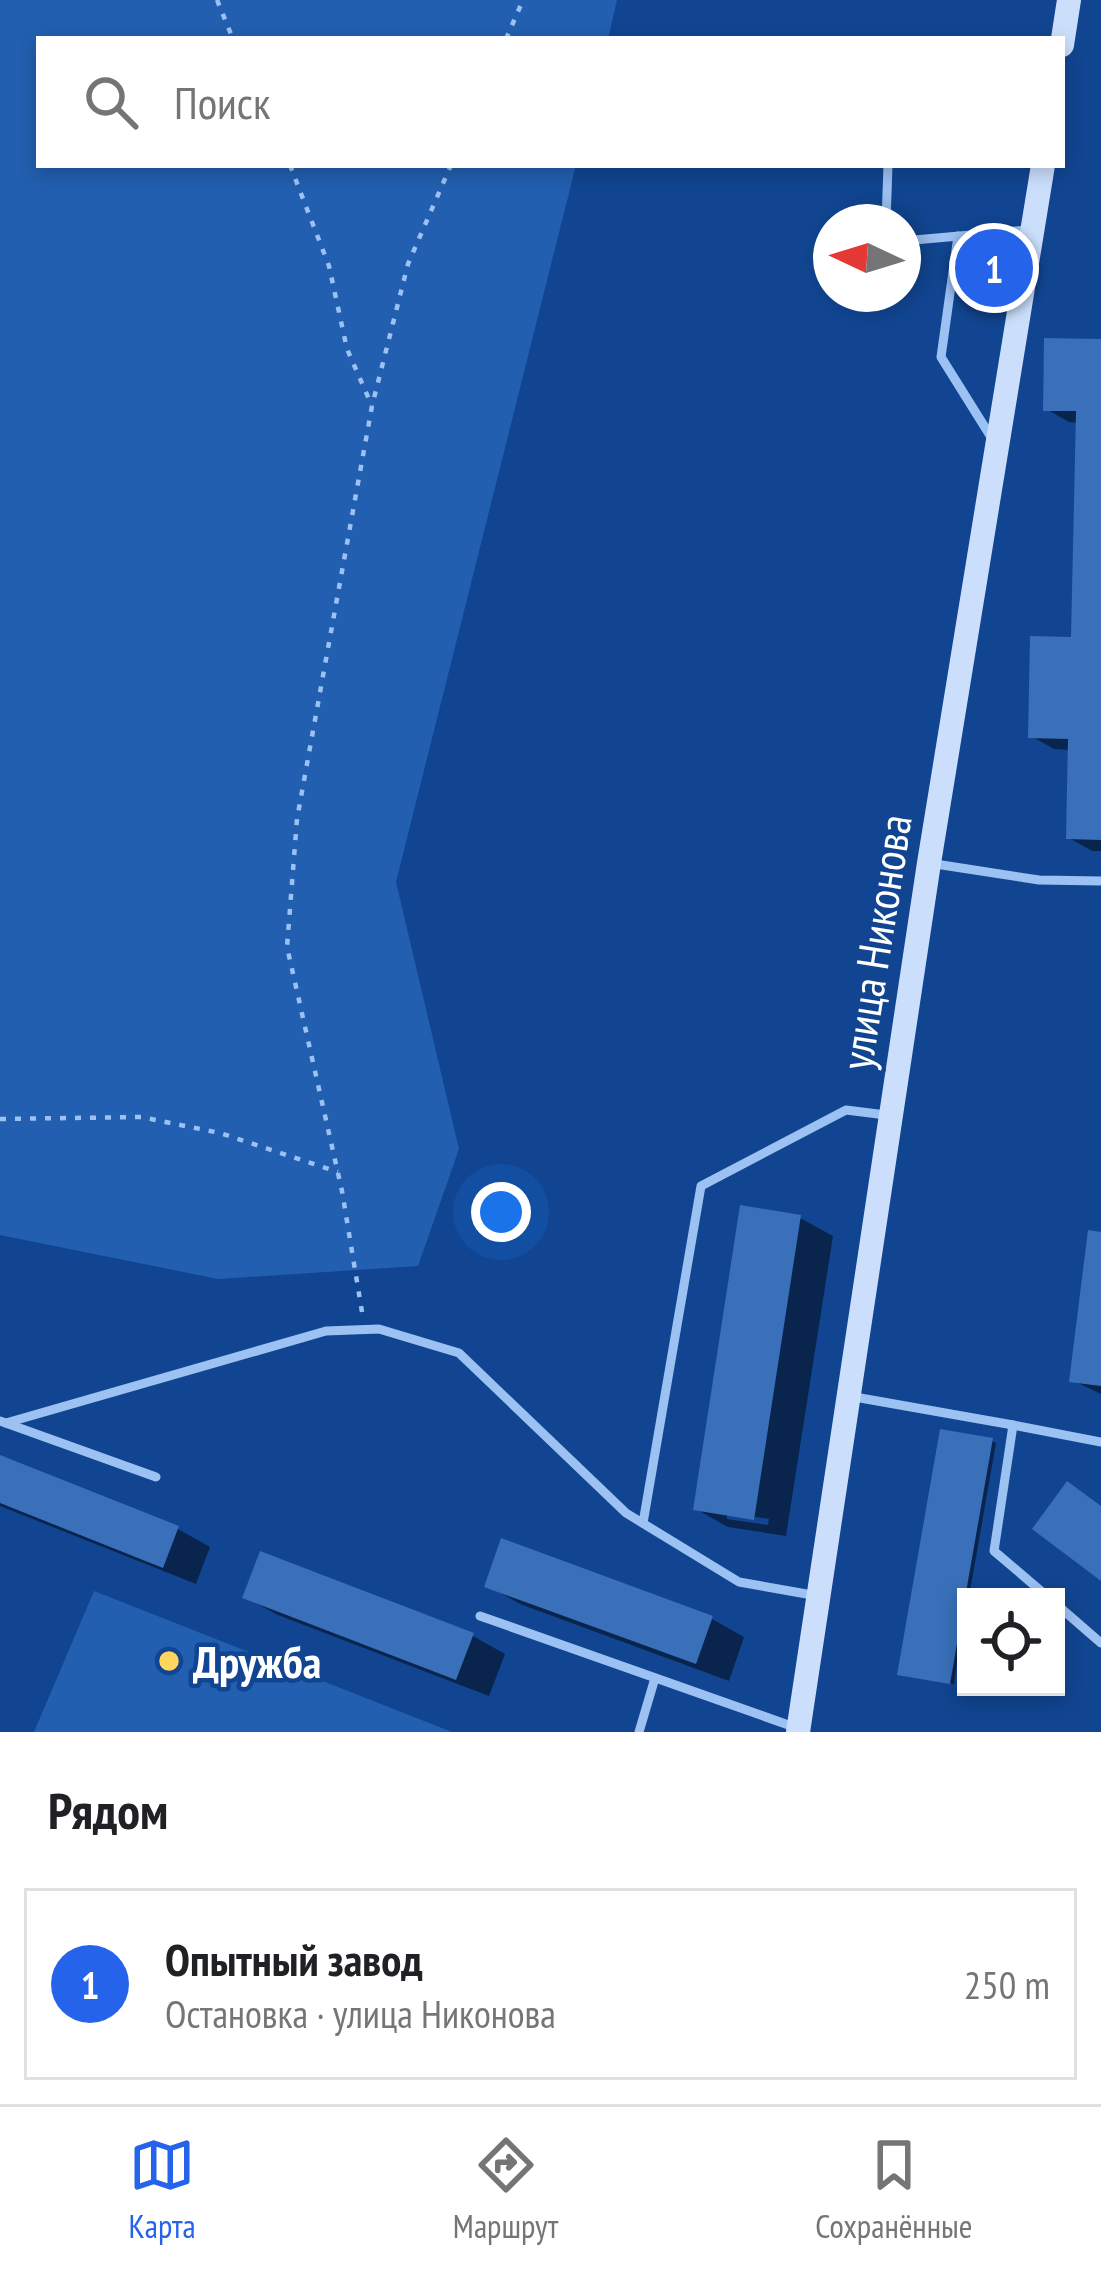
<!DOCTYPE html>
<html lang="ru">
<meta charset="utf-8">
<style>
body{margin:0;font-family:"PT Sans Narrow",sans-serif;background:#f6f6f6;color:#202124}
.controls{position:absolute;right:36px;bottom:36px;display:grid;overflow:hidden;border-radius:0px;box-shadow:0 6px 18px #0003}
.controls button{width:108px;height:108px;display:grid;place-items:center;padding:0;border:0;border-bottom:3px solid #e0e0e0;background:#fff;color:#202124;font:60px sans-serif}
.compass{position:absolute;left:813px;top:204px;width:108px;height:108px;border-radius:50%;background:#fff;box-shadow:0 6px 18px #0003;rotate:274deg}
.you{position:absolute;left:501px;top:1212px;width:42px;height:42px;margin:-30px;border:9px solid #fff;border-radius:50%;background:#1a73e8;box-shadow:0 0 0 18px #1a73e833}
.badge{display:grid;place-items:center;width:78px;height:78px;border-radius:50%;background:#2563eb;color:#fff;font-size:39px;font-weight:700}
.pin{position:absolute;translate:-50% -50%;border:6px solid #fff;box-shadow:0 3px 12px #0006}
.list{margin:0;padding:0;list-style:none}
h2{display:flex;justify-content:space-between;align-items:center;height:156px;margin:0;padding:0 48px;font-size:51px}
h2 small{font-size:39px;font-weight:400;color:#757577}
.list li{display:grid;grid-template-columns:78px 1fr auto;gap:36px;align-items:center;box-sizing:border-box;height:192px;margin:0 24px 24px;padding:0 24px;border:3px solid #e0e0e0;border-radius:0px}
.list b{display:block;font-size:45px;white-space:nowrap}
.list p{margin:0;font-size:39px;white-space:nowrap;color:#757577}
.list em{font-size:39px;font-style:normal;color:#757577}
.icon{flex:none;width:66px;height:66px;fill:none;stroke:currentColor;stroke-width:2;stroke-linecap:round;stroke-linejoin:round}
.map{position:relative;flex:none;width:1101px;height:1732px;overflow:hidden}
.search{position:absolute;background:#fff;box-shadow:0 6px 18px #0003;left:36px;right:36px;top:36px;height:132px;display:flex;align-items:center;gap:30px;box-sizing:border-box;padding:0 42px;border-radius:0px;color:#757577;font-size:45px}
.sheet{height:372px;background:#fff}
nav{display:flex;justify-content:space-around;align-items:center;box-sizing:border-box;height:168px;border-top:3px solid #e0e0e0;background:#fff;font-size:33px;color:#757577}
nav a{display:grid;justify-items:center;gap:6px}
nav .on{color:#2563eb}
.map>svg:first-child{display:block}
</style>
<div class="map">
<svg width="1101" height="1732" viewBox="0 0 1101 1732">
<rect width="100%" height="100%" fill="#114591"/>
<!-- green -->
<g fill="#225fb0">
<polygon points="0,0 617,0 608,39 39,39 39,165 576,165 396,882 459,1149 418,1266 218,1279 0,1235"/>
<polygon points="94,1591 452,1732 34,1732"/>
</g>
<!-- shadow -->
<g fill="#0007" fill-rule="evenodd">
<polygon points="1101,342 1101,851 1092,851 1069,838 1071,750 1054,749 1031,736 1074,640 1078,423 1069,422 1046,409"/>
<path d="M 800,1218 L 833,1236 L 786,1536 L 728,1527 L 696,1509 ZM 727,1512 L 769,1519 L 768,1525 L 727,1519 Z"/>
<polygon points="1101,1235 1101,1394 1072,1380"/>
<polygon points="992,1441 996,1443 969,1597 966,1597 954,1684 905,1676"/>
<polygon points="0,1458 178,1529 210,1547 196,1584 0,1506"/>
<polygon points="487,1585 712,1619 744,1637 729,1681 520,1604"/>
<polygon points="245,1597 473,1636 505,1654 489,1696 278,1615"/>
</g>
<!-- building -->
<g fill="#3970b9">
<polygon points="1044,338 1101,339 1101,840 1066,839 1068,739 1028,738 1030,636 1071,637 1076,411 1043,411"/>
<polygon points="740,1205 801,1215 754,1520 693,1510"/>
<polygon points="1088,1230 1101,1232 1101,1386 1069,1382"/>
<polygon points="940,1429 993,1438 950,1684 897,1675"/>
<polygon points="0,1455 179,1526 163,1568 0,1503"/>
<polygon points="1067,1481 1101,1506 1101,1581 1032,1529"/>
<polygon points="501,1538 713,1616 696,1664 484,1587"/>
<polygon points="260,1551 474,1633 456,1680 242,1598"/>
</g>
<g fill="none" stroke-linecap="round" stroke-linejoin="round">
<!-- path -->
<g stroke="#9cc1f3" stroke-width="4.5" stroke-dasharray="6 9" stroke-linecap="butt">
<polyline points="217,0 233,39"/>
<polyline points="506,39 523,0"/>
<polyline points="290,165 329,266 347,349 372,406"/>
<polyline points="0,1119 141,1117 220,1133 338,1172"/>
<polyline points="362,1312 342,1191 287,947 297,819 372,406 408,264 451,165"/>
</g>
<!-- lane -->
<g stroke="#9cc1f3" stroke-width="9">
<polyline points="886,222 888,165"/>
<polyline points="958,236 941,357 991,437"/>
<polyline points="903,241 1027,230"/>
<polyline points="929,863 1039,880 1101,881"/>
<polyline points="849,1396 1013,1425 994,1551 1048,1597"/>
<polyline points="0,1421 156,1477"/>
<polyline points="6,1423 326,1331 379,1329 459,1353 626,1513 739,1582 818,1596"/>
<polyline points="1013,1425 1101,1442"/>
<polyline points="643,1523 701,1186 846,1110 886,1115"/>
<polyline points="1056,1604 1101,1643"/>
<polyline points="480,1616 797,1728"/>
<polyline points="639,1732 655,1678"/>
</g>
<!-- secondary -->
<g stroke="#cbdffd" stroke-width="24">
<polyline points="1062,45 1069,0"/>
<polyline points="798,1732 929,863 1043,165"/>
</g>
</g>
<!-- markers -->
<circle fill="#ffd55d" stroke="#114591" stroke-width="4.5" cx="169" cy="1661" r="12"/>
<g text-anchor="middle" dominant-baseline="central" stroke-width="9" stroke-linejoin="round" paint-order="stroke">
<!-- street labels -->
<g font-size="45" fill="#fff" stroke="#114591">
<text transform="translate(875 942) rotate(-81)">улица Никонова</text>
</g>
<!-- poi labels -->
<g font-size="45" font-weight="bold" fill="#fff" stroke="#114591" text-anchor="start">
<text x="193" y="1661">Дружба</text>
</g>
</g>
</svg>
<div class="controls">
<button><svg class="icon" aria-label="locate" viewBox="0 0 24 24"><circle cx="12" cy="12" r="6"/><path d="M12 2v4M12 18v4M2 12h4M18 12h4"/></svg></button>
</div>
<svg class="compass" viewBox="-18 -18 36 36"><path d="M0-13l5 13h-10z" fill="#e53935"/><path d="M0 13l5-13h-10z" fill="#757577"/></svg>
<div class="you"></div>
<div class="pin badge" style="left:994px;top:268px">1</div>
<div class="search"><svg class="icon" aria-label="search" viewBox="0 0 24 24"><circle cx="10" cy="10" r="6"/><path d="M15 15l6 6"/></svg>Поиск</div>
</div>
<section class="sheet">
<h2>Рядом<small></small></h2>
<ul class="list">
<li><span class="badge">1</span><div><b>Опытный завод</b><p>Остановка · улица Никонова</p></div><em>250 m</em></li>
</ul>
</section>
<nav>
<a class="on"><svg class="icon" aria-label="map" viewBox="0 0 24 24"><path d="M3 6l6-2 6 2 6-2v14l-6 2-6-2-6 2zM9 4v14M15 6v14"/></svg>Карта</a>
<a><svg class="icon" aria-label="directions" viewBox="0 0 24 24"><path d="M12 3l9 9-9 9-9-9zM9 14v-3h6M13 9l2 2-2 2"/></svg>Маршрут</a>
<a><svg class="icon" aria-label="saved" viewBox="0 0 24 24"><path d="M7 4h10v16l-5-4-5 4z"/></svg>Сохранённые</a>
</nav>
